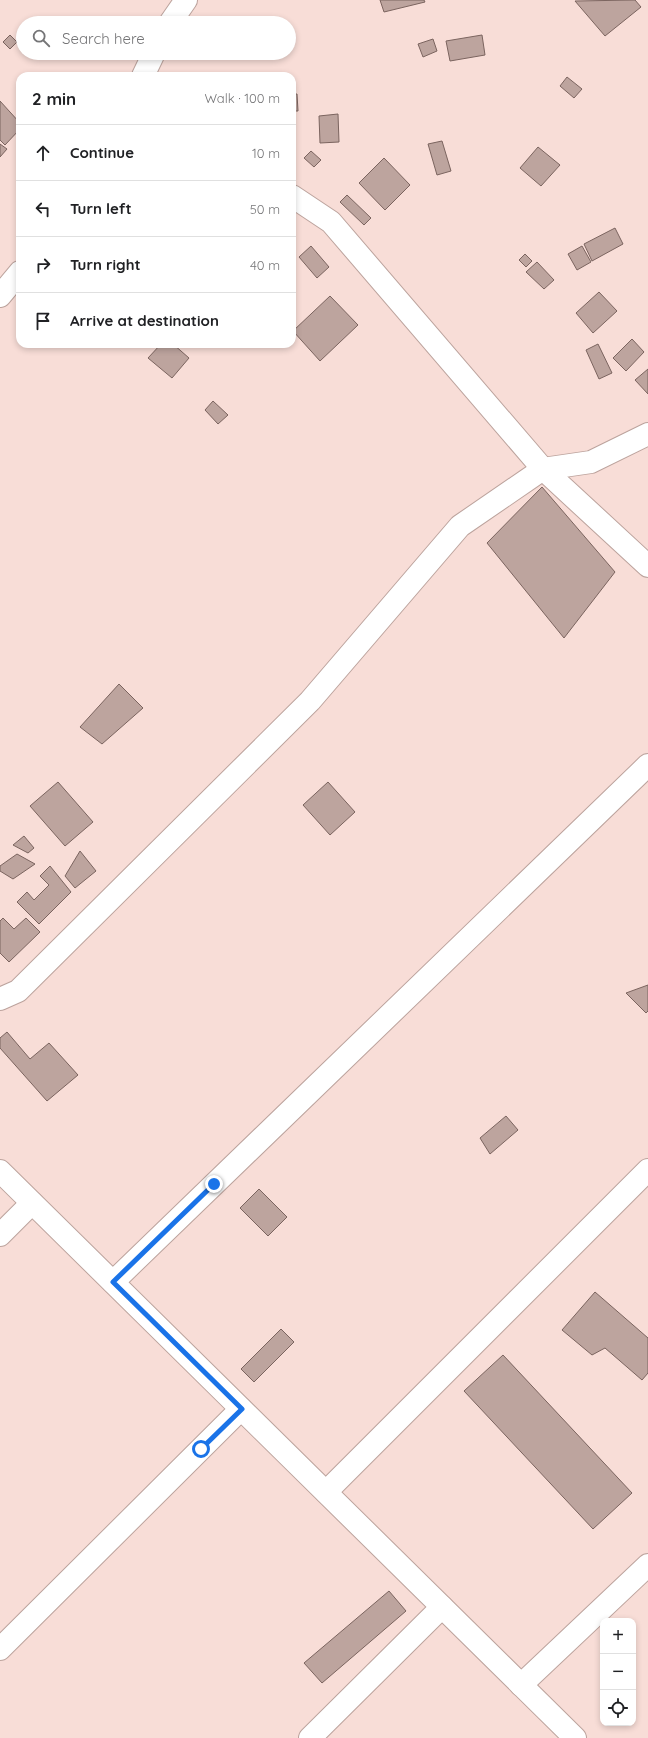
<!DOCTYPE html>
<meta charset="utf-8">
<style>
body{margin:0;font-family:Quicksand,sans-serif;background:#f2f2f2;color:#202124}
.controls{position:absolute;right:12px;bottom:12px;display:grid;overflow:hidden;border-radius:8px;box-shadow:0 2px 6px #0003}
.controls button{width:36px;height:36px;display:grid;place-items:center;padding:0;border:0;border-bottom:1px solid #e0e0e0;background:#fff;color:#202124;font:20px sans-serif}
.stop{position:absolute;width:12px;height:12px;margin:-9px;border:3px solid #1a73e8;border-radius:50%;background:#fff}
.stop.end{background:#1a73e8;border-color:#fff;box-shadow:0 1px 4px #0008}
.list{margin:0;padding:0;list-style:none}
h2{display:flex;justify-content:space-between;align-items:center;height:52px;margin:0;padding:0 16px;font-size:17px}
h2 small{font-size:13px;font-weight:400;color:#757577}
.list li{display:grid;grid-template-columns:26px 1fr auto;gap:12px;align-items:center;box-sizing:border-box;height:56px;padding:0 16px;border-top:1px solid #e0e0e0}
.list b{display:block;font-size:15px;white-space:nowrap}
.list em{font-size:13px;font-style:normal;color:#757577}
.icon{flex:none;width:22px;height:22px;fill:none;stroke:currentColor;stroke-width:2;stroke-linecap:round;stroke-linejoin:round}
.map{position:relative;flex:none;width:648px;height:1738px;overflow:hidden}
.search{position:absolute;background:#fff;box-shadow:0 2px 6px #0003;left:16px;top:16px;width:280px;height:44px;display:flex;align-items:center;gap:10px;box-sizing:border-box;padding:0 14px;border-radius:22px;color:#757577;font-size:15px}
.panel{position:absolute;background:#fff;box-shadow:0 2px 6px #0003;left:16px;top:72px;width:280px;height:276px;border-radius:12px}
.map>svg:first-child{display:block}
</style>
<div class="map">
<svg width="648" height="1738" viewBox="0 0 648 1738">
<rect width="100%" height="100%" fill="#f8ddd7"/>
<!-- building -->
<g fill="#bda49e" stroke="#7b645f">
<polygon points="380,0 424,0 425,2 384,12"/>
<polygon points="635,0 641,7 605,36 575,1"/>
<polygon points="10,35 17,42 10,49 3,42"/>
<polygon points="482,35 485,55 450,61 446,41"/>
<polygon points="433,39 437,51 423,57 418,44"/>
<polygon points="567,77 582,89 574,98 560,86"/>
<polygon points="292,94 297,94 298,111 292,111"/>
<polygon points="0,101 20,123 20,129 5,145 0,140"/>
<polygon points="338,114 339,142 320,143 319,116"/>
<polygon points="442,141 451,171 437,175 428,144"/>
<polygon points="0,144 7,149 0,157"/>
<polygon points="538,147 560,165 541,186 520,168"/>
<polygon points="311,151 321,160 314,167 304,158"/>
<polygon points="384,158 410,185 385,210 359,183"/>
<polygon points="347,195 371,218 364,225 340,202"/>
<polygon points="615,228 623,244 592,261 584,244"/>
<polygon points="311,246 329,267 317,278 299,257"/>
<polygon points="582,246 591,262 577,270 568,254"/>
<polygon points="525,254 532,261 526,267 519,260"/>
<polygon points="537,262 554,280 544,289 526,272"/>
<polygon points="599,292 617,311 593,333 576,313"/>
<polygon points="330,296 358,325 320,361 293,331"/>
<polygon points="632,339 644,352 626,371 613,358"/>
<polygon points="161,344 173,344 189,358 172,378 148,358"/>
<polygon points="598,344 612,373 599,379 586,350"/>
<polygon points="648,369 648,394 635,380"/>
<polygon points="213,401 228,415 218,424 205,410"/>
<polygon points="542,487 615,572 564,638 487,543"/>
<polygon points="119,684 143,708 102,744 80,727"/>
<polygon points="58,782 93,822 65,846 30,806"/>
<polygon points="328,782 355,812 330,835 303,805"/>
<polygon points="24,836 34,848 28,853 13,845"/>
<polygon points="80,851 96,871 75,888 65,876"/>
<polygon points="17,854 35,864 13,879 0,871 0,866"/>
<polygon points="50,866 71,892 39,924 17,902 27,892 34,900 49,885 40,876"/>
<polygon points="3,918 14,929 26,918 40,932 9,962 0,953 0,921"/>
<polygon points="648,985 648,1011 646,1013 626,993"/>
<polygon points="7,1032 30,1059 49,1043 78,1075 47,1101 0,1048 0,1038"/>
<polygon points="506,1116 518,1130 490,1154 480,1138"/>
<polygon points="259,1189 287,1217 268,1236 240,1208"/>
<polygon points="595,1292 648,1338 648,1373 642,1380 605,1348 592,1355 562,1330"/>
<polygon points="281,1329 294,1342 254,1382 241,1369"/>
<polygon points="503,1355 632,1493 593,1529 464,1391"/>
<polygon points="389,1591 406,1611 322,1683 304,1663"/>
</g>
<g fill="none" stroke-linecap="round" stroke-linejoin="round">
<defs>
<g id="minor">
<polyline points="170,23 186,0"/>
<polyline points="143,76 154,53"/>
<polyline points="292,196 331,222 543,469 648,566"/>
<polyline points="0,296 20,272"/>
<polyline points="0,999 18,991 310,701 460,526 543,469 591,462 648,434"/>
<polyline points="0,1171 575,1738"/>
<polyline points="0,1235 32,1203"/>
<polyline points="113,1282 648,765"/>
<polyline points="326,1492 648,1170"/>
<polyline points="0,1649 241,1409"/>
<polyline points="521,1685 648,1565"/>
<polyline points="310,1738 442,1607"/>
</g>
</defs>
<!-- minor casing -->
<use href="#minor" stroke="#bca39d" stroke-width="24"/>
<!-- minor -->
<use href="#minor" stroke="#fff" stroke-width="22"/>
</g>
<g fill="none" stroke-linecap="round" stroke-linejoin="round">
<!-- route -->
<polyline stroke="#1a73e8" stroke-width="5" points="201,1449 242,1409 113,1282 214,1184"/>
</g>
</svg>
<div class="controls">
<button>+</button>
<button>−</button>
<button><svg class="icon" aria-label="locate" viewBox="0 0 24 24"><circle cx="12" cy="12" r="6"/><path d="M12 2v4M12 18v4M2 12h4M18 12h4"/></svg></button>
</div>
<div class="stop" style="left:201px;top:1449px"></div>
<div class="stop end" style="left:214px;top:1184px"></div>
<div class="search"><svg class="icon" aria-label="search" viewBox="0 0 24 24"><circle cx="10" cy="10" r="6"/><path d="M15 15l6 6"/></svg>Search here</div>
<section class="panel">
<h2>2 min<small>Walk · 100 m</small></h2>
<ul class="list">
<li><svg class="icon" aria-label="ahead" viewBox="0 0 24 24"><path d="M12 20V5M6 11l6-6 6 6"/></svg><div><b>Continue</b></div><em>10 m</em></li>
<li><svg class="icon" aria-label="left" viewBox="0 0 24 24"><path d="M17 20v-9H6M10 6l-5 5 5 5"/></svg><div><b>Turn left</b></div><em>50 m</em></li>
<li><svg class="icon" aria-label="right" viewBox="0 0 24 24"><path d="M7 20v-9h11M14 6l5 5-5 5"/></svg><div><b>Turn right</b></div><em>40 m</em></li>
<li><svg class="icon" aria-label="arrive" viewBox="0 0 24 24"><path d="M6 21V4h12l-3 4 3 4H6"/></svg><div><b>Arrive at destination</b></div></li>
</ul>
</section>
</div>
